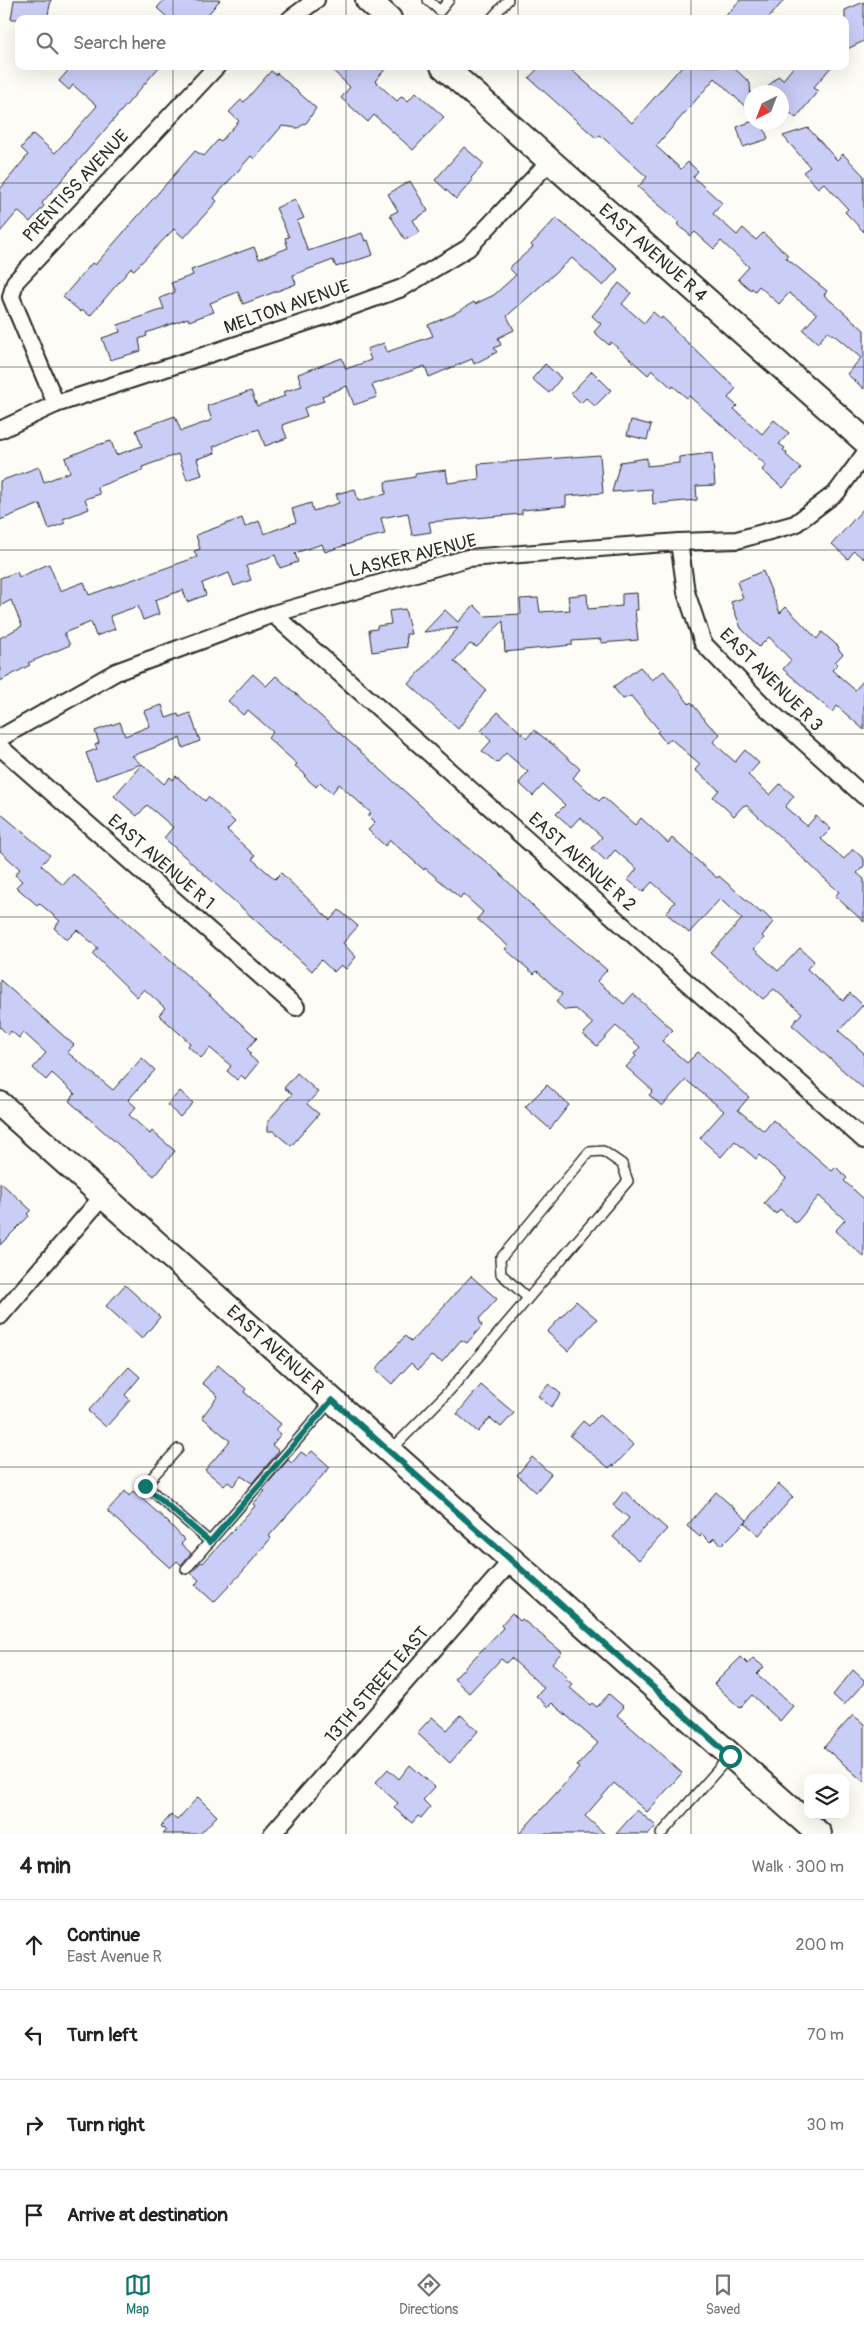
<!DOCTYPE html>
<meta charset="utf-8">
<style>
body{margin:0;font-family:Pangolin,sans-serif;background:#f2f2f2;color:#202124}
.controls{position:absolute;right:15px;bottom:15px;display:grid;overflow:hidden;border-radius:10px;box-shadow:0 5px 20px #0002}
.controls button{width:45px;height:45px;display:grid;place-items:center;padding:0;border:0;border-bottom:1px solid #e0e0e0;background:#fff;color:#202124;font:25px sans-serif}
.compass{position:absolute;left:744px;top:85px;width:45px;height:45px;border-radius:50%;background:#fff;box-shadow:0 5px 20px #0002;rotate:222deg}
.stop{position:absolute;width:15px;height:15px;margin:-11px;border:4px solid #0f766e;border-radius:50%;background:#fff}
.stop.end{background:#0f766e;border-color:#fff;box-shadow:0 1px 5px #0008}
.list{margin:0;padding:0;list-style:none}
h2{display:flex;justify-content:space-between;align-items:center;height:65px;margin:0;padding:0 20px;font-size:21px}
h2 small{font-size:16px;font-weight:400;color:#757577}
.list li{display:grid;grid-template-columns:32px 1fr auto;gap:15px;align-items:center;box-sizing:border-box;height:90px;padding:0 20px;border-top:1px solid #e0e0e0}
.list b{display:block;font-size:19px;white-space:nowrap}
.list p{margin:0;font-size:16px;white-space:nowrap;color:#757577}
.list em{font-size:16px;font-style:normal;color:#757577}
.icon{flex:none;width:28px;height:28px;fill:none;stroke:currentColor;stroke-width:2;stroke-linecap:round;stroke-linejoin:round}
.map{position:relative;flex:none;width:864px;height:1834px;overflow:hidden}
.search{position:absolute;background:#fff;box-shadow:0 5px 20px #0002;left:15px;right:15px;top:15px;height:55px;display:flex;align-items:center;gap:12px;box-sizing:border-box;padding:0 18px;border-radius:10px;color:#757577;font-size:19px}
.sheet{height:425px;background:#fff}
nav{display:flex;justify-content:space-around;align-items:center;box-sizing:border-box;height:70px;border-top:1px solid #e0e0e0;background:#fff;font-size:14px;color:#757577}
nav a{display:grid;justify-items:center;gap:2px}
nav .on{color:#0f766e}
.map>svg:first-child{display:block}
</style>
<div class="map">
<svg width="864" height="1834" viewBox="0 0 864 1834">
<rect width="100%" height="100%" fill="#fdfcf7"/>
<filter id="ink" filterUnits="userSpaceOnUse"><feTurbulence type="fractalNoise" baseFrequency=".02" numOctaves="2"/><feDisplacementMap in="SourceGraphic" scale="10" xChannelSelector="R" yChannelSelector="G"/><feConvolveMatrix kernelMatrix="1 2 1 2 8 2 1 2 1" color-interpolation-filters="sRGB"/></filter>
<g filter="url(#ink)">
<!-- building -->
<g fill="#cacef6" stroke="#2b2b2b">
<polygon points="14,0 51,0 47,19 11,19"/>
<polygon points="164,0 220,0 204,19 169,19 157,8"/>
<polygon points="740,0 784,0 768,19 723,19"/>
<polygon points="864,2 864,41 845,50 845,10"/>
<polygon points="72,66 160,66 42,203 44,206 30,222 18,211 0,232 0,189 28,155 21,148 33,134 55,153 97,106 73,85 69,90 59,81"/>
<polygon points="328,66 388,66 375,81 397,101 402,96 408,101 416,92 444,117 413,150 374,115 368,122 341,98 350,87"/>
<polygon points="540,66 567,66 632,123 682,66 732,66 750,83 752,113 715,78 656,146 681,169 688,162 698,171 693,177 722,203 713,214 737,235 743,228 756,240 763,233 788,255 786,258 827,291 824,295 864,330 864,389 847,374 861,358 833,334 832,335 828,331 818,343 803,330 817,314 789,293 779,304 759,286 755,291 752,288 751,290 738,279 749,267 721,241 714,249 695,232 691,236 677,224 679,222 638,187 647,177 600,135 596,138 529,78"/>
<polygon points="794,66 832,66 813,88 818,91 796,118 782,106 782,92 763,92 778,76 783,80"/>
<polygon points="271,71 276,75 277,73 316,108 307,122 298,128 282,126 254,159 251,156 214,198 217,201 184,238 174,229 134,270 131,268 90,316 83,310 81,312 63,297 92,263 95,265 195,151 204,156 218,140 220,142 239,121 229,112 241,100 244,102"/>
<polygon points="750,122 762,122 768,139 743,147 737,127"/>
<polygon points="808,128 837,160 843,154 864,176 864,232 845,212 848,209 824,183 818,188 803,172 810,167 783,136"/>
<polygon points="464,147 484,164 471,178 473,180 456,199 435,180"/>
<polygon points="410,181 428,211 413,220 420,232 405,240 390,215 398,211 388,194"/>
<polygon points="295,199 304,218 297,221 308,251 362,233 365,241 368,240 373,255 336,267 333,260 293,275 296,284 243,304 238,292 210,303 214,312 189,321 188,318 146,333 147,336 139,339 141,351 110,360 102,338 120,332 118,325 164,309 160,298 175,292 171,283 193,275 191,270 254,247 259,259 288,248 285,238 289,237 276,208"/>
<polygon points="556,218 618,269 603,286 572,258 507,316 514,330 498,338 501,345 494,348 497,352 474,364 472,359 429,377 425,366 372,385 377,397 354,405 347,386 322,396 324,401 304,408 307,416 282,425 287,438 265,446 259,429 233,438 213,447 215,453 197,459 202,475 187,480 178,454 142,467 143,470 97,487 100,494 85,499 89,509 63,519 65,523 49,529 40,504 0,520 0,481 39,467 44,482 70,472 65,458 94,446 111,441 116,455 142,446 136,430 175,416 181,431 212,420 207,406 251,391 257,406 285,396 283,392 302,386 298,374 342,358 346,369 371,360 367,349 384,343 387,352 433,336 428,325 452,315 474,302 475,304 494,295 516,275 509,268 533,247 531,245"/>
<polygon points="619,283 631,293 622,304 644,323 653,312 661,319 662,317 674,328 673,329 736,388 728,398 737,406 734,409 762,434 774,420 789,433 779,444 785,448 783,450 787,453 786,455 801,468 783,488 762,470 766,465 689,396 687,398 673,386 672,388 652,370 648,375 611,342 609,345 594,332 601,324 592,316"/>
<polygon points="545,364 561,378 549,393 532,379"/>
<polygon points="592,371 611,390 595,406 586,398 581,403 571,393"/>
<polygon points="631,420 651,425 647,440 627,435"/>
<polygon points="712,453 715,485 696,486 697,500 653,504 652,489 612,492 620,462 647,458 647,466 679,463 679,457"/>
<polygon points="600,455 603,493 566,496 566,506 522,510 522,514 429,522 431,532 412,535 408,513 381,518 385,534 367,538 325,552 322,544 295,553 298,562 280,568 275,555 246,566 251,580 234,586 229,573 202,583 206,595 187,602 183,590 155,600 159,614 143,620 138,606 110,616 115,629 96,636 91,622 64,633 70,645 28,663 30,665 0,681 0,638 22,626 11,600 0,606 0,578 17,572 19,577 49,564 60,591 84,582 89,595 197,557 194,551 200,549 196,535 242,518 245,527 259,521 264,534 296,522 292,509 311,503 313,511 339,503 336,494 355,489 358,501 386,494 385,482 415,477 415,474 446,470 448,483 479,479 478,464"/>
<polygon points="864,508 864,559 854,551 848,559 832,544"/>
<polygon points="763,571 780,613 786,607 817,639 822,632 839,647 838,649 843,654 835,662 838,664 832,670 855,690 864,680 864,730 837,706 832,712 783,669 791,660 769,637 759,647 741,628 731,602 743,598 737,582"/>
<polygon points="637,593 638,610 635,610 638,640 601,643 601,639 572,641 572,645 505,652 503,621 477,647 470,644 454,661 486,690 458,729 409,684 458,628 424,632 445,610 458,622 474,605 485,616 521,614 520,599 538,598 540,612 570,610 568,596 587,594 588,609 622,606 622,594"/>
<polygon points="405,609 411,634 406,634 407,647 372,652 369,630 377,629 377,626 391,624 389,611"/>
<polygon points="640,667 652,680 664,671 689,704 691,702 709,725 720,734 713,742 735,762 745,750 759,763 748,775 770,795 780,784 794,796 785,807 807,826 816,816 831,829 821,839 844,859 853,849 864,859 864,866 857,873 864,879 864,922 835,896 839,892 746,805 743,806 734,816 713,797 719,790 695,770 700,764 671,739 666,743 657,732 659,730 631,696 623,699 613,687"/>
<polygon points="253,674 266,686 276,676 459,840 496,870 540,913 607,970 597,981 624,1004 633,994 673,1030 662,1041 687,1063 698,1052 749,1097 738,1110 764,1131 773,1120 832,1171 836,1167 847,1178 844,1181 864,1199 864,1257 835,1231 845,1220 819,1196 796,1223 780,1209 776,1214 764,1203 786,1178 759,1155 756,1159 735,1141 721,1157 700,1138 724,1111 686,1080 662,1106 649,1095 653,1091 626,1067 636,1056 634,1054 640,1047 616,1026 597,1046 583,1034 593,1024 576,1009 565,1010 556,1002 562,994 537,971 534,974 505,949 508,946 477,919 483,912 463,894 460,898 425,868 424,870 390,840 385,846 368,830 375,823 368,816 371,813 339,784 332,793 320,782 316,787 304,776 306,775 295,766 297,764 268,738 273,732 248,710 243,715 228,701"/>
<polygon points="162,705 166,718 178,714 179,717 190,713 200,741 183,748 180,738 132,756 141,764 96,780 86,753 97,749 95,745 99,743 95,731 120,722 125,736 150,726 144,711"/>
<polygon points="498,712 527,738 534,730 552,744 580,769 573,778 599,801 603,797 635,825 641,818 668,843 672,838 717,878 719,876 761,913 762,911 773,922 762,936 764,938 754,949 778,971 800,948 814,961 807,969 843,1001 850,993 863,1005 839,1031 864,1053 864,1089 792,1025 802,1013 774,989 763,999 711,953 742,919 720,899 689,933 666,913 675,902 652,882 643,892 628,880 637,869 615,850 606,861 592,848 602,837 580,817 571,827 556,814 565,805 543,785 533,796 519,783 528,772 506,753 497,763 482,751 491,741 481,731"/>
<polygon points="142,764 164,784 170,777 173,780 176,776 205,801 208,797 235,822 227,830 255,856 252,859 275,879 281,873 330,920 339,910 358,926 343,943 356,957 346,969 341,965 334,972 321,960 312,971 164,838 173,827 147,805 137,816 114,796"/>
<polygon points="0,813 50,855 41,865 63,885 73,874 257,1038 247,1049 251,1053 249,1055 258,1063 245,1079 241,1075 237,1080 227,1071 231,1066 210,1048 201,1058 188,1046 190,1043 159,1015 165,1008 144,989 137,997 93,954 98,948 77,930 67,940 54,928 60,921 39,903 37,905 16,887 22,881 15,875 20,869 0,851"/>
<polygon points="0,980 74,1045 67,1052 113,1090 142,1058 155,1070 128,1100 136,1107 129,1115 150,1134 152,1131 175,1151 154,1176 69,1101 75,1094 52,1073 46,1080 33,1068 46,1053 23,1032 19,1038 11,1031 8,1035 0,1027"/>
<polygon points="297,1073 318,1092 307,1104 319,1114 291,1146 273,1131 268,1131 268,1121 292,1094 284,1088"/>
<polygon points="547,1085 569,1105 550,1129 525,1107"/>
<polygon points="180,1091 193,1103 180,1117 167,1105"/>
<polygon points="0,1182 31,1210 27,1214 29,1216 0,1245"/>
<polygon points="471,1276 497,1299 479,1319 482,1326 467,1343 461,1340 442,1362 431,1356 418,1370 411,1363 392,1384 376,1369 405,1336 411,1342"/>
<polygon points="125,1285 160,1317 142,1339 106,1306"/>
<polygon points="576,1301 597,1319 568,1351 547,1332"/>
<polygon points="218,1365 246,1389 244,1392 281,1424 276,1430 281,1434 272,1445 279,1451 252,1483 241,1476 233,1486 228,1482 224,1486 205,1470 230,1441 202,1417 218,1396 202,1383"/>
<polygon points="129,1367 140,1377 125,1395 130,1400 106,1427 88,1411"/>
<polygon points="549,1384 561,1394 551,1407 538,1396"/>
<polygon points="481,1385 514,1413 501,1427 490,1418 478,1432 457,1414"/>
<polygon points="599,1415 634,1445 614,1466 612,1465 609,1468 570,1436 583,1421 589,1426"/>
<polygon points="312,1451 330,1467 269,1536 271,1538 245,1569 214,1602 195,1585 199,1580 191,1573 201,1562 203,1563 255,1506 253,1504 265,1491 262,1490 288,1460 292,1463 301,1452 307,1456"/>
<polygon points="532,1457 551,1474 536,1492 517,1475"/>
<polygon points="779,1484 793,1497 759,1535 745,1523"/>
<polygon points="125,1491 129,1496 133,1491 165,1519 185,1540 181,1544 191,1553 181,1565 177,1561 170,1568 108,1512 108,1510"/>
<polygon points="624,1491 667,1529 639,1560 613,1537 629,1518 613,1505"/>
<polygon points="716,1492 747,1520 722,1545 714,1538 710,1542 702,1534 700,1537 687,1526"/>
<polygon points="512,1613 520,1621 522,1619 562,1652 552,1663 567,1676 565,1678 572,1684 569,1687 590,1705 592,1703 597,1707 609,1694 624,1707 617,1715 682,1773 647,1812 614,1783 585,1816 605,1834 519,1834 579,1768 577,1766 598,1743 552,1703 548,1707 536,1696 544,1688 511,1658 506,1663 501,1659 469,1693 454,1679 503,1628 501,1625"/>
<polygon points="741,1657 748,1664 753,1658 764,1667 757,1674 793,1706 780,1721 752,1695 740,1708 714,1684"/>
<polygon points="853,1670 864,1680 864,1683 844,1705 833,1695"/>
<polygon points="461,1715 478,1731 450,1763 417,1733 432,1717 447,1730"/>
<polygon points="853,1715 864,1724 864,1782 824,1747"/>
<polygon points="410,1765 435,1787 423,1800 430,1807 421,1818 418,1816 412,1823 394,1808 398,1803 375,1783 388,1769 399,1779"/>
<polygon points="198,1797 217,1816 200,1834 163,1834 166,1831 161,1826 171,1815 177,1820"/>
<polygon points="637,1810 656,1826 649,1834 616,1834"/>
</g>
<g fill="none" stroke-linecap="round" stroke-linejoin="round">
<defs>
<g id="lane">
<polyline points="428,0 440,11 449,0"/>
<polyline points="491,19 508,0"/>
<polyline points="178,1449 145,1485 210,1542"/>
<polyline points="391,1450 450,1390 628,1181 622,1164 603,1151 589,1152 500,1259 501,1274 528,1298"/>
<polyline points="186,1569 331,1401"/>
<polyline points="661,1834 730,1756"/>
</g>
<g id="street">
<polyline points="290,19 316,0"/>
<polyline points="56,404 11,297 15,282 217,66"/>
<polyline points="0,430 56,404 325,316 402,288 468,248 550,161"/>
<polyline points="679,542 686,592 703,643 762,704 864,796"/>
<polyline points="273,614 864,1140"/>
<polyline points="0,738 116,672 273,614 468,558 679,542 737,540 795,524 837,492 864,455"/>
<polyline points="0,747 296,1007"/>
<polyline points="0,1316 103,1196"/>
<polyline points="272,1834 511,1561"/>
</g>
<g id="secondary">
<polyline points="368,0 389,19"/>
<path id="s1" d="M 443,66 L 864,440"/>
<path id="s2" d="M 0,1104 L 819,1834"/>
</g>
</defs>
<!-- lane casing -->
<use href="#lane" stroke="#2b2b2b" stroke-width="12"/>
<!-- street casing -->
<use href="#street" stroke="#2b2b2b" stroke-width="20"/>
<!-- secondary casing -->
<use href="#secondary" stroke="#2b2b2b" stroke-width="28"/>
<!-- lane -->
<use href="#lane" stroke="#fdfcf7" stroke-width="9"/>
<!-- street -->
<use href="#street" stroke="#fdfcf7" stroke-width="16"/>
<!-- secondary -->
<use href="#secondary" stroke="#fdfcf7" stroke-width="24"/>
</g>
</g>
<g fill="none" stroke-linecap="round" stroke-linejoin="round" filter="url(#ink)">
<!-- route -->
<polyline stroke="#0f766e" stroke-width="6" points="145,1486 210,1542 332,1400 730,1756"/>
</g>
<!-- grid -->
<path fill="none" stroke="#2b2b2b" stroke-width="1" stroke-opacity="0.55" d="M 173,0 L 173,19M 346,0 L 346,19M 518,0 L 518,19M 691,0 L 691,19M 173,66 L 173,1834M 346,66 L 346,1834M 518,66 L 518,1834M 691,66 L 691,1834M 0,183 L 864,183M 0,367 L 864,367M 0,550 L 864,550M 0,734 L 864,734M 0,917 L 864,917M 0,1100 L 864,1100M 0,1284 L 864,1284M 0,1467 L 864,1467M 0,1651 L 864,1651"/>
<g text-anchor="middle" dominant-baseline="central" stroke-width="4" stroke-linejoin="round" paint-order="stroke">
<!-- street labels -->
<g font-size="18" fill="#2b2b2b" stroke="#fdfcf7">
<text transform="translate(76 186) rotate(-47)">PRENTISS AVENUE</text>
<text stroke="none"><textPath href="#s1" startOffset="281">EAST AVENUE R 4</textPath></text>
<text transform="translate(287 307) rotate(-19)">MELTON AVENUE</text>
<text transform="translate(413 556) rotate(-14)">LASKER AVENUE</text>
<text transform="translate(771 680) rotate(45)">EAST AVENUE R 3</text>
<text transform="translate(161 862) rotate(41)">EAST AVENUE R 1</text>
<text transform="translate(582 862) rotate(42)">EAST AVENUE R 2</text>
<text stroke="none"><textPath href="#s2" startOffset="369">EAST AVENUE R</textPath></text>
<text transform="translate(377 1685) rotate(-49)">13TH STREET EAST</text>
</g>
</g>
</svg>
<div class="controls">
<button><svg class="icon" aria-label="layers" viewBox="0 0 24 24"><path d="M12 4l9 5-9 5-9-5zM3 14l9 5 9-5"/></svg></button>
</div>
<svg class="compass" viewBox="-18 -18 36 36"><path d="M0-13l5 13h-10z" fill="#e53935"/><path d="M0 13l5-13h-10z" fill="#757577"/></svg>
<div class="stop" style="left:730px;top:1756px"></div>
<div class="stop end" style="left:145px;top:1486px"></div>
<div class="search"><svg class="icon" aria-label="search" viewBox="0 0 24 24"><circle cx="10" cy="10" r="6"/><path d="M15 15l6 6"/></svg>Search here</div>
</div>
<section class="sheet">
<h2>4 min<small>Walk · 300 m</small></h2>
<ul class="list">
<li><svg class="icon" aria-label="ahead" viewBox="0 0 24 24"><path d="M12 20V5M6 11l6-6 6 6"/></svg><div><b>Continue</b><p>East Avenue R</p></div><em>200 m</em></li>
<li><svg class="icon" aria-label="left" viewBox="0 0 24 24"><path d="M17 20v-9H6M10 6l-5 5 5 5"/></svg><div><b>Turn left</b></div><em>70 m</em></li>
<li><svg class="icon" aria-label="right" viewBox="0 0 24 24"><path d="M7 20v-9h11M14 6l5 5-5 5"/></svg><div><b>Turn right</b></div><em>30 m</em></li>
<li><svg class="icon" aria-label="arrive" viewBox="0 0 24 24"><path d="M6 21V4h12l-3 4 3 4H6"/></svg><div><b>Arrive at destination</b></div></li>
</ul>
</section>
<nav>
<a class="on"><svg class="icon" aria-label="map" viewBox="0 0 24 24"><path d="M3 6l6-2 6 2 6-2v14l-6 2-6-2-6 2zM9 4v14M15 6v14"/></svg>Map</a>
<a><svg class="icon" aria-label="directions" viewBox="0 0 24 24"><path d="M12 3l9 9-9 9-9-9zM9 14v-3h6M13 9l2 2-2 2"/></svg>Directions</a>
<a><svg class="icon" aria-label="saved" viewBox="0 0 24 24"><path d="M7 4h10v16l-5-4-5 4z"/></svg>Saved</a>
</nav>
